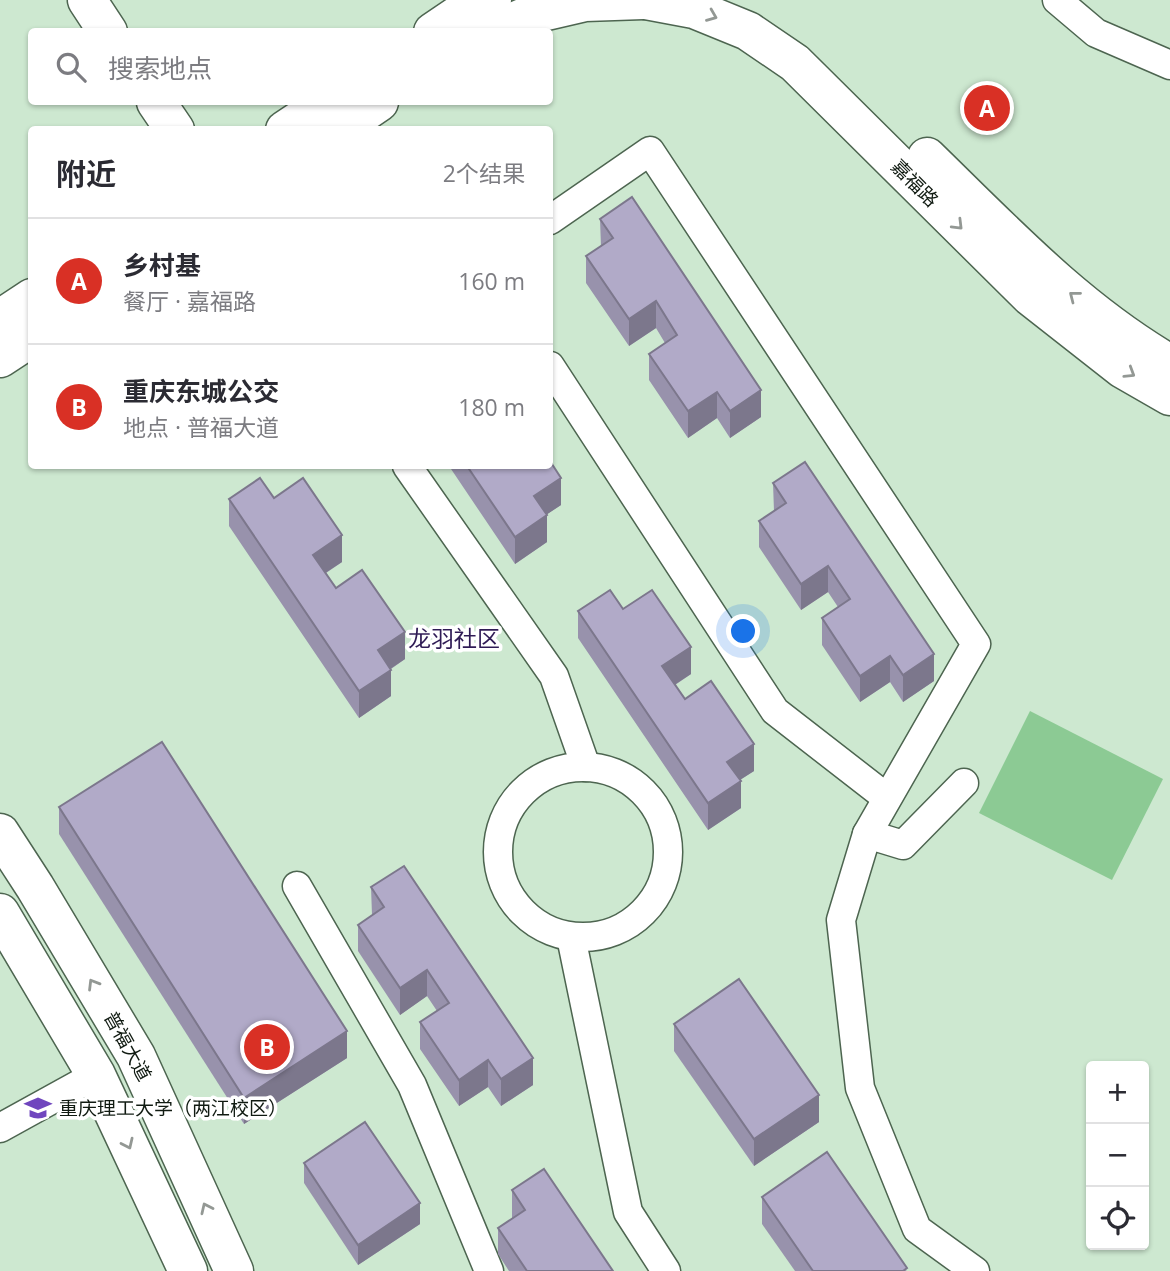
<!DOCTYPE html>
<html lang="zh">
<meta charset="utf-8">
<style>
body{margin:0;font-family:"Open Sans","Noto Sans SC",sans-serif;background:#f7f7f7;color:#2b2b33}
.controls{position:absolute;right:21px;bottom:21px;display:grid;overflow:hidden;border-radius:7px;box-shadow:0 2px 5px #0004}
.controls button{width:63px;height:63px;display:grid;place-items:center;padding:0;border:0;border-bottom:2px solid #e1e1e2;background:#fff;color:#2b2b33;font:35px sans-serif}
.you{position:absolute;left:744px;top:632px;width:24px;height:24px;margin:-18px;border:5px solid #fff;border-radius:50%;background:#1a73e8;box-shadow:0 0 0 10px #1a73e833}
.badge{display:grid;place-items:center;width:46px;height:46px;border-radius:50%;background:#d93025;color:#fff;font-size:23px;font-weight:700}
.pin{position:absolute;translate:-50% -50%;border:4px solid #fff;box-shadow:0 2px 7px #0006}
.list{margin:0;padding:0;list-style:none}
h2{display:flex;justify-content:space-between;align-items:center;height:91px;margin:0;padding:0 28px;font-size:30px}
h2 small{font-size:23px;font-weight:400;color:#7c7c81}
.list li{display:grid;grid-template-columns:46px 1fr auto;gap:21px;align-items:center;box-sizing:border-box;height:126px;padding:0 28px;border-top:2px solid #e1e1e2}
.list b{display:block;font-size:26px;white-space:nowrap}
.list p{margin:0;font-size:23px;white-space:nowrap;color:#7c7c81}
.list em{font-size:23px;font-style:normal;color:#7c7c81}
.icon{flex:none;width:38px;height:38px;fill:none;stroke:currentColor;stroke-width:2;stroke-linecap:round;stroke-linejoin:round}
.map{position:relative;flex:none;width:1170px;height:1271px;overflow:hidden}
.search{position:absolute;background:#fff;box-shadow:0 2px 5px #0004;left:28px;top:28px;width:525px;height:77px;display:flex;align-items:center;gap:18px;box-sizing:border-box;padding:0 24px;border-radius:7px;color:#7c7c81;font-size:26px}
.panel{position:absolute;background:#fff;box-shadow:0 2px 5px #0004;left:28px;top:126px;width:525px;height:343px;border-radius:7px}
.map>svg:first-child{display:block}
</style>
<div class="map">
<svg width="1170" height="1271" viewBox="0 0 1170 1271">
<rect width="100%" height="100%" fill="#cde8d0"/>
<!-- green -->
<polygon fill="#8cca94" points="1030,711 1163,779 1112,880 979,813"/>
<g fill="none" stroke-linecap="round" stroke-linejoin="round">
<defs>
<g id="street">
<polyline points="1057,0 1096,33 1170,65"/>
<polyline points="550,220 650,151 976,644 867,834 841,920 860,1088 917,1229 975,1271"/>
<polyline points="550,366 775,711 887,798"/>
<polyline points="407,466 554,676 586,767"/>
<circle cx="583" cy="852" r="85"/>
<polyline points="867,834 903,845 964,783"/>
<polyline points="297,886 412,1085 489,1271"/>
<polyline points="571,937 628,1212 666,1271"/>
<polyline points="0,1128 96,1075"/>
</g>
<g id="secondary">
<polyline points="87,0 108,32"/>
<polyline points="646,0 694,9 748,31 795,63 1030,296 1123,369 1170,396"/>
<polyline points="433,32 461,13 492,0"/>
<polyline points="491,32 529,15 585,2 643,0"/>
<polyline points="156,102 175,130"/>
<polyline points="285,130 327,102"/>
<polyline points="338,130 379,102"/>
<path d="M 927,157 C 1004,232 1077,310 1170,364"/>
<polyline points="0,319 32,298"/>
<polyline points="0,358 32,337"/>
</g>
<g id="primary">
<polyline points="0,833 35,887 136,1056 234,1271"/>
<polyline points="0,913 96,1075 188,1271"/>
</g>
</defs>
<!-- street casing -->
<use href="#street" stroke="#4d6550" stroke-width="31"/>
<!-- secondary casing -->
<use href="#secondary" stroke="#4d6550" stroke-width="41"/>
<!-- primary casing -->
<use href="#primary" stroke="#4d6550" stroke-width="41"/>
<!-- street -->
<use href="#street" stroke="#fff" stroke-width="28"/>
<!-- secondary -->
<use href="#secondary" stroke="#fff" stroke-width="38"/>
<!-- primary -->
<use href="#primary" stroke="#fff" stroke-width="38"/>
</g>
<!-- wall -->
<g fill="#9892ac">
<polygon points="600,219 761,417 730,438 717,418 688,438 649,380 649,354 665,343 656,328 629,346 586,283 586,256 601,247"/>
<polygon points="449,466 550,466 561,505 547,514 547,542 515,564"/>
<polygon points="773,483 934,681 903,702 890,682 860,702 822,645 822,618 838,607 828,592 801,610 759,547 759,521 774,511"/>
<polygon points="274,498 342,562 326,573 336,588 405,659 391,669 391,696 359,718 229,526 229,499"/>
<polygon points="623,609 691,674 675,685 685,699 754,771 740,780 741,808 708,830 578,638 578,611"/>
<polygon points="59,807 347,1058 244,1124 59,834"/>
<polygon points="371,887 533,1085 501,1106 488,1087 459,1106 420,1049 420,1022 437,1011 427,996 400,1015 358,951 358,925 372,915"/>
<polygon points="674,1024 819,1122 754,1166 674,1051"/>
<polygon points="304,1163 420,1224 358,1265 304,1183"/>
<polygon points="512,1190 613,1271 509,1271 498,1254 498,1228 512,1218"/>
<polygon points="762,1197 907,1271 795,1271 762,1224"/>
</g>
<!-- shaded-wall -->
<g fill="#7c778c">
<polygon points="656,301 656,328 629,346 629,319"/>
<polygon points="761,390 761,417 730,438 730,411"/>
<polygon points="717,392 717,418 688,438 688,411"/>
<polygon points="561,478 561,505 534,523 534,496"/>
<polygon points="547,515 547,542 515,564 515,537"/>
<polygon points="342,535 342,562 313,581 313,555"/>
<polygon points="828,566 828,592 801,610 801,584"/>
<polygon points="405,632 405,659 378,677 378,650"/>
<polygon points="691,647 691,674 662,693 662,666"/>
<polygon points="934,654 934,681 903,702 903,675"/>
<polygon points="890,656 890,682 860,702 860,676"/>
<polygon points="391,670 391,696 359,718 359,691"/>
<polygon points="754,744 754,771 727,788 727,762"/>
<polygon points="741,781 741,808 708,830 708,803"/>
<polygon points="427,970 427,996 400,1015 400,988"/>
<polygon points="347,1031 347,1058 244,1124 244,1098"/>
<polygon points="533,1058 533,1085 501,1106 501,1079"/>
<polygon points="488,1060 488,1087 459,1106 459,1080"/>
<polygon points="819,1095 819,1122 754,1166 754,1139"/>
<polygon points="420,1203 420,1224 358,1265 358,1245"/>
</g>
<!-- building -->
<g fill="#b1aac8" stroke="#7c778c" stroke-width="2">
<polygon points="632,197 761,390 730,411 717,392 688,411 649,354 677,335 656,301 629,319 586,256 613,238 600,219"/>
<polygon points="550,461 561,478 534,496 547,515 515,537 467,466 550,466"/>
<polygon points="805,462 934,654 903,675 890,656 860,676 822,618 850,599 828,566 801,584 759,521 786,503 773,483"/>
<polygon points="260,478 274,498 303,478 342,535 313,555 336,588 362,570 405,632 378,650 391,670 359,691 229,499"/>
<polygon points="610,590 623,609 652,590 691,647 662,666 685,699 711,681 754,744 727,762 741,781 708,803 578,611"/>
<polygon points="162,742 347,1031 244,1098 59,807"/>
<polygon points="404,866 533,1058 501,1079 488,1060 459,1080 420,1022 449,1003 427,970 400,988 358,925 384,907 371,887"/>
<polygon points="739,979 819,1095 754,1139 674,1024"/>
<polygon points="365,1122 420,1203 358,1245 304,1163"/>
<polygon points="827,1152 907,1268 903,1271 813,1271 762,1197"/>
<polygon points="544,1169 613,1271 527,1271 498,1228 525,1210 512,1190"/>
</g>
<!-- one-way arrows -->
<defs><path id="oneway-chevron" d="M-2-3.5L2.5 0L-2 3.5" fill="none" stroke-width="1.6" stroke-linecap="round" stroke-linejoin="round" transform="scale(1.75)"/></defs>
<g stroke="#939894">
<use href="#oneway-chevron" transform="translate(712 16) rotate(22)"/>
<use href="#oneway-chevron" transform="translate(958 225) rotate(45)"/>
<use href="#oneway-chevron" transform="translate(1074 296) rotate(-142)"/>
<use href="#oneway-chevron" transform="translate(1130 373) rotate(32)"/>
<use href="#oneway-chevron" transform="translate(93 984) rotate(-121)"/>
<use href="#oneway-chevron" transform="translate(128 1144) rotate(65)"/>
<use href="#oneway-chevron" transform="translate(206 1208) rotate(-115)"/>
</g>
<!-- icons -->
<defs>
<symbol id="university-bare" viewBox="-9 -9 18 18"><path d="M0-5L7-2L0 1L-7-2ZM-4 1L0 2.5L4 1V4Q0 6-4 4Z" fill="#7046be" stroke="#fff" stroke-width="2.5" paint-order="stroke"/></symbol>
</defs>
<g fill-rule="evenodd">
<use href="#university-bare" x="19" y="1089" width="38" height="38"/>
</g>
<g text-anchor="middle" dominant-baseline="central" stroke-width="7" stroke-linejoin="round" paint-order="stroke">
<!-- street labels -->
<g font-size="19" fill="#101a11" stroke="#fff">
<text transform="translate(915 183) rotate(45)">嘉福路</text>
<text transform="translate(128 1046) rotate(61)">普福大道</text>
</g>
<!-- poi labels -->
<g font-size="19" fill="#101a11" stroke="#fff" text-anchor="start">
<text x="59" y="1108">重庆理工大学（两江校区）</text>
</g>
<!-- quarter labels -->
<g font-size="23" fill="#2f1b55" stroke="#fff">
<text x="454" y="638">龙羽社区</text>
</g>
</g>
</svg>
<div class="controls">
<button>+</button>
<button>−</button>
<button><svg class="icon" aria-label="locate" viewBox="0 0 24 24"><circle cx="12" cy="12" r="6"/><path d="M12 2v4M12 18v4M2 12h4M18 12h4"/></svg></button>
</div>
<div class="you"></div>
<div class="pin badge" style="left:987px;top:108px">A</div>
<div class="pin badge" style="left:267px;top:1047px">B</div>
<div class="search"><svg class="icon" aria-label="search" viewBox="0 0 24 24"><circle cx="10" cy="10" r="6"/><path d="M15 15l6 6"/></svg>搜索地点</div>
<section class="panel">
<h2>附近<small>2个结果</small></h2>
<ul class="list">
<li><span class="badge">A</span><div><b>乡村基</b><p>餐厅 · 嘉福路</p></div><em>160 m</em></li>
<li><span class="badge">B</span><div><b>重庆东城公交</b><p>地点 · 普福大道</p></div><em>180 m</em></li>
</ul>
</section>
</div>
